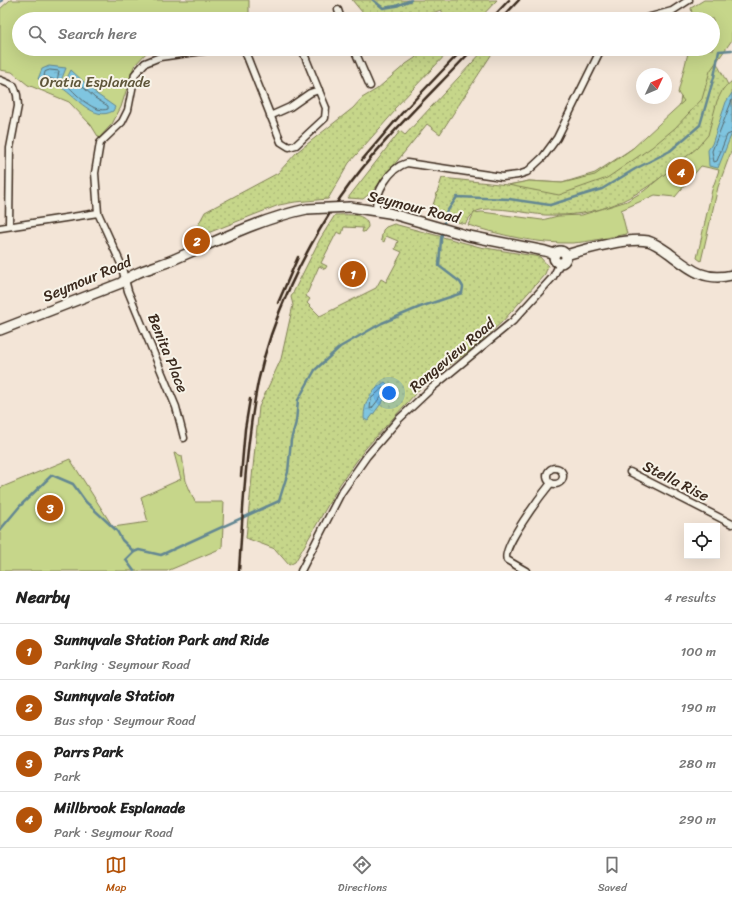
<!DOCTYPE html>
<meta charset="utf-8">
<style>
body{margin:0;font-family:Sriracha,sans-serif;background:#f2f2f2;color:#222}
.controls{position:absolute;right:12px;bottom:12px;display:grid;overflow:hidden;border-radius:0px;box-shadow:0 4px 16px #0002}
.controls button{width:36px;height:36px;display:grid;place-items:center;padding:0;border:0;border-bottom:1px solid #e0e0e0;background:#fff;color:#222;font:20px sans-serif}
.compass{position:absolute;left:636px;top:68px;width:36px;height:36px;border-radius:50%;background:#fff;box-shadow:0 4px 16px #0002;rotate:46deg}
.you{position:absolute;left:389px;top:393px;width:14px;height:14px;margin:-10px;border:3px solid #fff;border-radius:50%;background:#1a73e8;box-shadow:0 0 0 6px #1a73e833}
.badge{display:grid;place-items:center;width:26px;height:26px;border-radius:50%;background:#b45309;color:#fff;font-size:13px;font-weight:700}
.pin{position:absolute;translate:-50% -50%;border:2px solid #fff;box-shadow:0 1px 4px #0006}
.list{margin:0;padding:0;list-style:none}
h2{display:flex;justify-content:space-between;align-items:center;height:52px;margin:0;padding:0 16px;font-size:17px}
h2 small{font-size:13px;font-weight:400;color:#767676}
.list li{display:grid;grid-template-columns:26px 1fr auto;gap:12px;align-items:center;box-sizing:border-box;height:56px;padding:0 16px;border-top:1px solid #e0e0e0}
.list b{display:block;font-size:15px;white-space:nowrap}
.list p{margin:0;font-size:13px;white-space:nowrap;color:#767676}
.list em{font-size:13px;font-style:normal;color:#767676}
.icon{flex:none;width:22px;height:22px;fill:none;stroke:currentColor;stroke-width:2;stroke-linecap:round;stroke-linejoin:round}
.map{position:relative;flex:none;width:732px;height:571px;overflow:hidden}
.search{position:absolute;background:#fff;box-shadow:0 4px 16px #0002;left:12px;right:12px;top:12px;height:44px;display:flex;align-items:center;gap:10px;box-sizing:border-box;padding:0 14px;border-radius:22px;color:#767676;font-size:15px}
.sheet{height:276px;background:#fff}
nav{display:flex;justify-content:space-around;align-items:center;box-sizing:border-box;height:56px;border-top:1px solid #e0e0e0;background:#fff;font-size:11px;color:#767676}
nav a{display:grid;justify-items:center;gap:2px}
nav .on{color:#b45309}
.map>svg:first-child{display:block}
</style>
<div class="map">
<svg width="732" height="571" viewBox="0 0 732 571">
<defs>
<pattern id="grass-dots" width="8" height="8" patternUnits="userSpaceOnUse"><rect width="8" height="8" fill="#c6d68a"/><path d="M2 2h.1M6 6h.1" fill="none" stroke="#abb877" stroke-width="1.8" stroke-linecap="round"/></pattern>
<pattern id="water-ripples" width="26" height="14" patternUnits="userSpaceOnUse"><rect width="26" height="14" fill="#7fc5e0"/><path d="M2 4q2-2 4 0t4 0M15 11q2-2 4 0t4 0" fill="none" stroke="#6fa9c0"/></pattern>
</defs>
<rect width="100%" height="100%" fill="#f3e5d7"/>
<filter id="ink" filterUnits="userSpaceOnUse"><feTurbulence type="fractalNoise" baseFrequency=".025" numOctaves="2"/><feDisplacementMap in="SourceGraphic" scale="8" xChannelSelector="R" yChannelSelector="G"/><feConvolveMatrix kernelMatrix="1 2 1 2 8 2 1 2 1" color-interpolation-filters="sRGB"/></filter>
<g filter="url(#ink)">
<!-- grass -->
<g fill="url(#grass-dots)" stroke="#808054">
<polygon points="352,0 497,0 479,19 447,19 441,10 415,19 368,19"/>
<polygon points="422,49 451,49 394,109 395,111 349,163 328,199 295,202 279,205 190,240 205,212 278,173 297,152 353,108 362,98 377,89 406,64 415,58"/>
<polygon points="485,49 495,49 440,134 427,124 373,191 363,199 348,198 400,131 405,135"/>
<path d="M 713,49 C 714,61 723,74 728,85 C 722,102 718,122 709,137 C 702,150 687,159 675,167 C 632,200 601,217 545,215 C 528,214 489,204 475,212 C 471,215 468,220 465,224 L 439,217 L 431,211 L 442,178 L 508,185 L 529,181 L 562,183 L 595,173 L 677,119 L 683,85 Z"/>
<path d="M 335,215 C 346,215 368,212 368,227 L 364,232 L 362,232 L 363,228 L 344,227 L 342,234 L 337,232 L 321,263 L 327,266 L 325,269 L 319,266 L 306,296 L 310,299 L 307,303 L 320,316 L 376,288 L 381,279 L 386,282 L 402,252 L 395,249 L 398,241 L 386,236 L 384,242 L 381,240 L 383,230 L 386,227 L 394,224 L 480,247 L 540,257 L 548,266 L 545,274 L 502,322 L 472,349 L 426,382 L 365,449 L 340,484 L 295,562 L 289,565 L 275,549 L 246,538 L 259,407 L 281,359 L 293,305 L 291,297 L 320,239 Z"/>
</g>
<!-- park -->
<g fill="#c6d68a" stroke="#808054">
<polygon points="10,0 249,0 249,19 19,19 19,49 161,49 148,51 134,66 121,107 112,124 99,138 91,125 69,102 28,85 12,72 0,70 0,9"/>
<polygon points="704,0 732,0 732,40 710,71 702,99 675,128 652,147 607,178 559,195 508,185 529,181 562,183 595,175 633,148 684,101 678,93 689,49 713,49 713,19 693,19 691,8"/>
<path d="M 732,81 L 732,149 L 718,187 L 701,261 L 697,258 L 712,190 L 719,170 L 701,166 L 675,197 L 655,195 L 621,210 L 627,234 C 609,237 590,242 572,243 C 538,244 500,235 468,225 L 474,213 L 482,212 L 542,220 L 558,216 L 582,215 L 627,201 L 644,191 L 697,148 L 708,135 L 717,101 L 723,89 Z"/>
<polygon points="174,453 182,456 186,481 195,502 224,502 222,548 167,571 0,571 0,488 70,459 113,527 148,522 141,497 181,479"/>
</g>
<!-- water -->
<g fill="url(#water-ripples)" stroke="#648792">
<polygon points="49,66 66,68 59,86 38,79 42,69"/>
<path d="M 71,70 L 98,95 L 115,107 L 113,111 C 94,122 76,97 62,88 Z"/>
<polygon points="732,93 732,133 718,168 709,166 708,150 712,144 726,102"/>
<path d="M 385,382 L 392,389 L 368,421 L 364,419 C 364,401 370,392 385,382 Z"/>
</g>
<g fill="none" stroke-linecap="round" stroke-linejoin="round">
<!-- shore -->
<g stroke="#56686c" stroke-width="1">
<polygon points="50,70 59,71 57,81 44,76 45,72"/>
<path d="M 71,78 L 73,78 L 95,98 L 108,106 L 108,109 C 94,114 77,95 68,86 Z"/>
<polyline points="732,100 712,151 714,162 717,161 727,135 732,133"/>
<polygon points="383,388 385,388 385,391 372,408 370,409 371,399"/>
</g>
<!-- stream -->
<g stroke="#648792" stroke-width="2.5">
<polyline points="373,0 383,8 396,6 411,0"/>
<polyline points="0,2 2,0"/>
<polyline points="0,530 20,506 52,475 73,484 86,502 117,531 122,540 134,552"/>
<polyline points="134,571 126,560 134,552 139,550 161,555 279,501 288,472 291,440 296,422 298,400 315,370 340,347 382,323 420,307 462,293 463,287 460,282 439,266 441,239 446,213 457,197 509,199 550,205 602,189 635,169 670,151 700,125 714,77 719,51 732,50"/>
</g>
<defs>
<g id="street">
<polyline points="338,10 341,19"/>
<polyline points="643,19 672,11 689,0"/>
<polyline points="244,49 281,142 289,147 296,145 325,118 326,108 302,49"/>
<polyline points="354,49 370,86"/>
<polyline points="0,80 14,86 17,95 18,106 10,148 9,226"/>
<polyline points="270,116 290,107 310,93 319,90"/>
<path d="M 376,210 C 375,193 389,168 407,163 L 502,177 L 518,175 L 527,172 L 543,157 L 557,138 L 601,49"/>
<polyline points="0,228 98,213"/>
<polyline points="184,438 176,407 128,291 121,264 98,213 95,173 100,143 122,122 128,110 135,74 145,63 160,57 217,49"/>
<circle cx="555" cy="476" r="8"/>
<polyline points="630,472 732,524"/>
<polyline points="301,571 341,493 367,456 399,419 433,387 513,321 553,277 560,263"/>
<path d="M 526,571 L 507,560 C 500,549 542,494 551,483"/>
</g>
<g id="secondary">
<polyline points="350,207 389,213 469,236 545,251 555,254"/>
<circle cx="560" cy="257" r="6"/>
<path d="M 566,255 C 586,249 628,237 648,241 C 655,243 662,248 669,253 C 690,269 704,282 732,275"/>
<path d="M 0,330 L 121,283 C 135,271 153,268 170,261 C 215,242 259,219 307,209"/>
</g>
</defs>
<!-- street casing -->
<use href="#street" stroke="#3b2a1e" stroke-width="9"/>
<!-- secondary casing -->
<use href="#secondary" stroke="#3b2a1e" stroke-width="12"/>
<!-- street -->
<use href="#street" stroke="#f7f3e8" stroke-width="6"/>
<!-- secondary -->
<use href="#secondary" stroke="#f7f3e8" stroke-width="9"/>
<!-- rail -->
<g stroke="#3b2a1e" stroke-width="2.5">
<polyline points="491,19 509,0"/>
<polyline points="501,19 519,0"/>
<polyline points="362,160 402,113 463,49"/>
<polyline points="278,303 298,257"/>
<polyline points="241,476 245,429 250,399"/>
<path d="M 239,571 C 243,508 246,443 258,382 C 272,317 303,252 340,198 C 378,143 428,97 473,49"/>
</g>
<defs>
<polyline id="secondary-bridge" points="307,209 350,207"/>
</defs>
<!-- secondary-bridge casing -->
<use href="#secondary-bridge" stroke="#3b2a1e" stroke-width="12" stroke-linecap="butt"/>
<!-- secondary-bridge -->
<use href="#secondary-bridge" stroke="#f7f3e8" stroke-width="9"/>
</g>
</g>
<g text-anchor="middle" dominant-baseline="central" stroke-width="4" stroke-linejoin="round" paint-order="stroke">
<!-- park labels -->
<g font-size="15" fill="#5e5539" stroke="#f7f3e8">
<text x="95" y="82">Oratia Esplanade</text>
</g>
<!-- street labels -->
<g font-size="15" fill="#3b2a1e" stroke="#f7f3e8">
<text transform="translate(414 207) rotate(14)">Seymour Road</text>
<text transform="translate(87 279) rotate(-23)">Seymour Road</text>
<text transform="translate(168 353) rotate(68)">Benita Place</text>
<text transform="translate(452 355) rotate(-40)">Rangeview Road</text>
<text transform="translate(676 481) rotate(27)">Stella Rise</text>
</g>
</g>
</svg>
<div class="controls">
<button><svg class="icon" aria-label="locate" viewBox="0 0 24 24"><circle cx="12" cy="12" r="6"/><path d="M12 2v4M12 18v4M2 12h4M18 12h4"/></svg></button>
</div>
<svg class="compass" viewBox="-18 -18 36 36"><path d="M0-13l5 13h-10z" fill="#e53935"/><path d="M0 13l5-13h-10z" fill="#767676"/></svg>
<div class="you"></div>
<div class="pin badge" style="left:353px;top:274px">1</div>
<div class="pin badge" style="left:197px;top:241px">2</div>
<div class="pin badge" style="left:50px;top:508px">3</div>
<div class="pin badge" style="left:681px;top:172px">4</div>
<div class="search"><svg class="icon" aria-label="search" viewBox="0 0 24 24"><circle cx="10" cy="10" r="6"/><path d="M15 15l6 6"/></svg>Search here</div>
</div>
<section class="sheet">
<h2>Nearby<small>4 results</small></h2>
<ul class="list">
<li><span class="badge">1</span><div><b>Sunnyvale Station Park and Ride</b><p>Parking · Seymour Road</p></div><em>100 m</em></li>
<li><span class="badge">2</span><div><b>Sunnyvale Station</b><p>Bus stop · Seymour Road</p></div><em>190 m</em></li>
<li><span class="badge">3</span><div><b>Parrs Park</b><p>Park</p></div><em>280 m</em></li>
<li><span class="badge">4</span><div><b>Millbrook Esplanade</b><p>Park · Seymour Road</p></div><em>290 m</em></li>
</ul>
</section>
<nav>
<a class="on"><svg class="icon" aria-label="map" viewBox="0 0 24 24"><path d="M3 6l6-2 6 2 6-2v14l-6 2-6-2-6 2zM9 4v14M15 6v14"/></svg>Map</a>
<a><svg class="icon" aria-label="directions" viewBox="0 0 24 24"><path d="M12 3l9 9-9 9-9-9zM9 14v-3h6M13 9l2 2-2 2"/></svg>Directions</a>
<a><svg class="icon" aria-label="saved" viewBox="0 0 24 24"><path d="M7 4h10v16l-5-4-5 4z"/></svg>Saved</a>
</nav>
